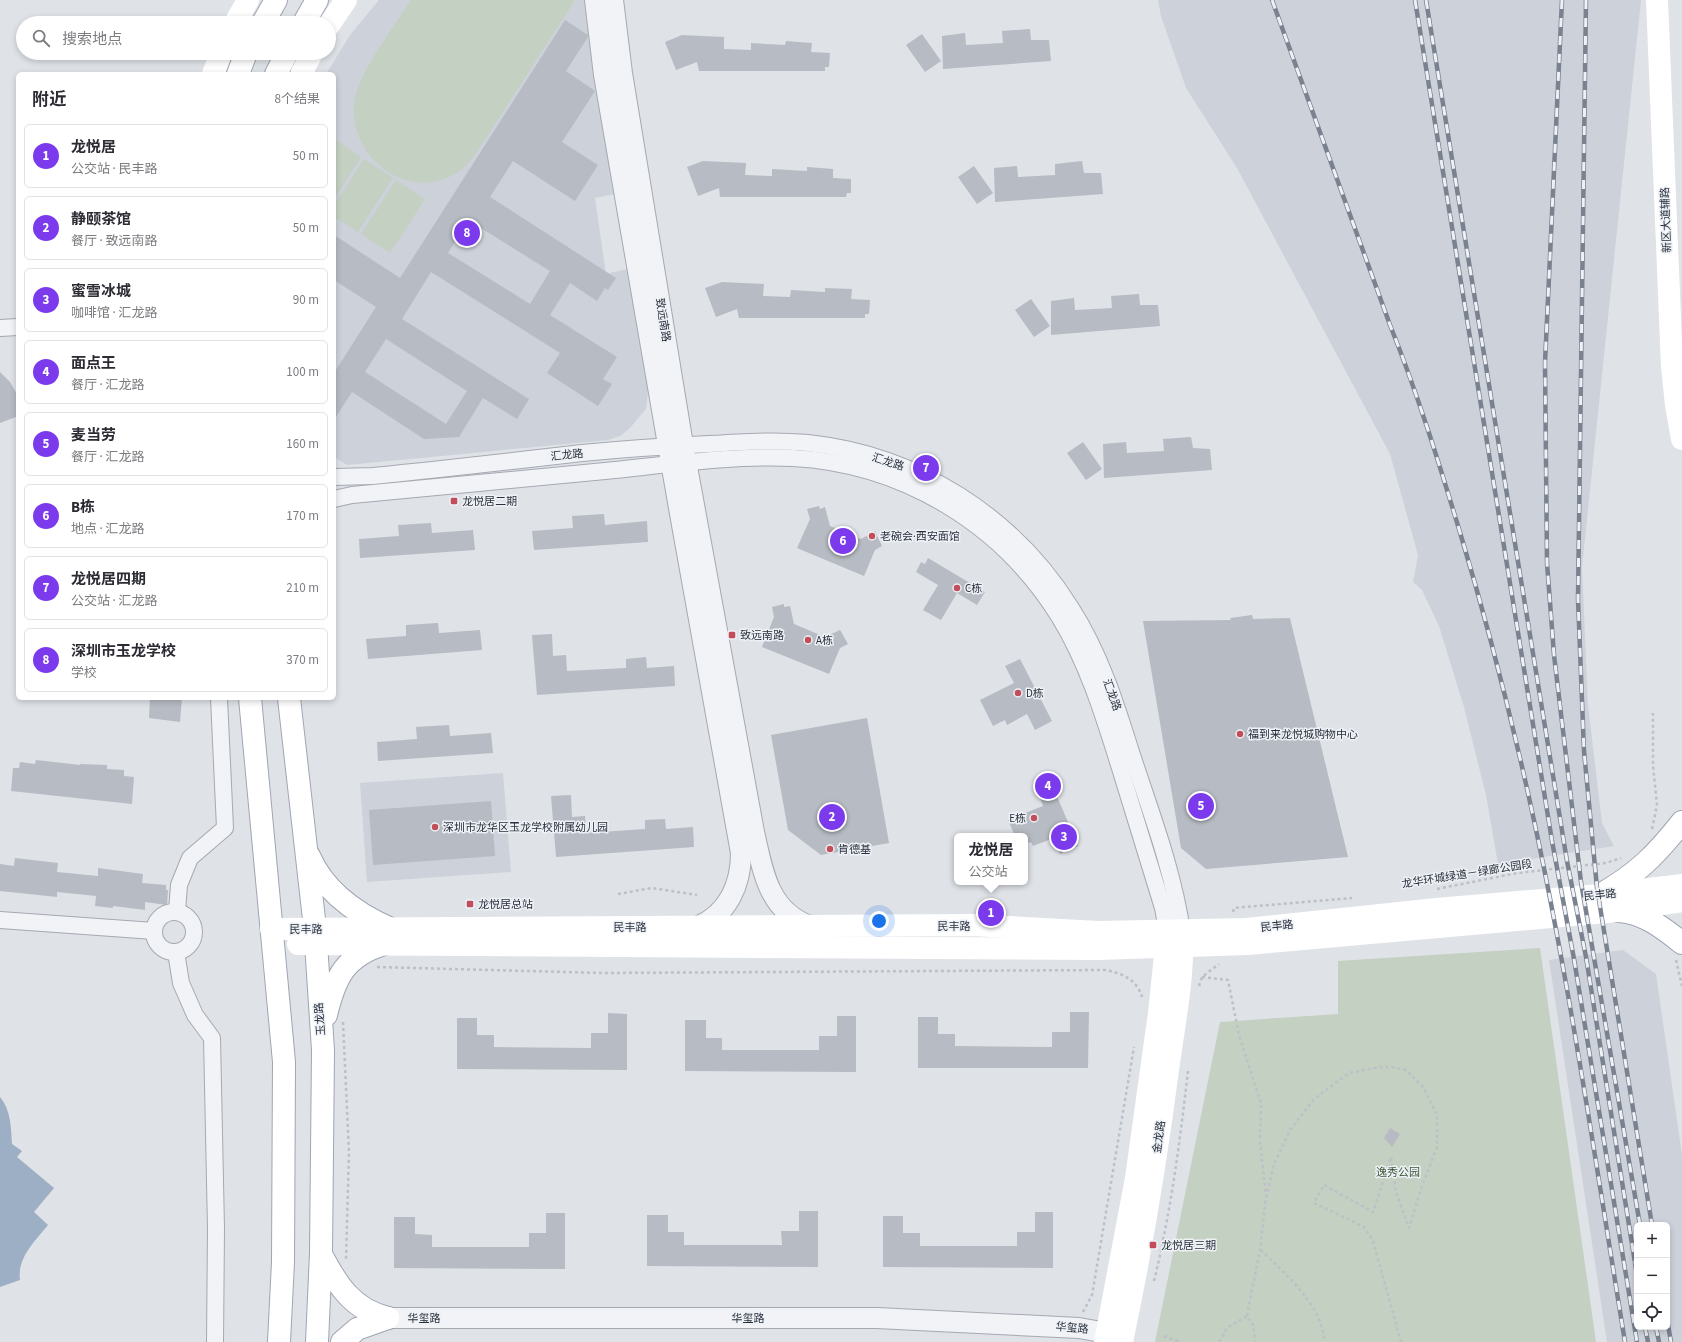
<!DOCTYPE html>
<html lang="zh">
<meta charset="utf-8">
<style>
body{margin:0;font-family:"Source Sans 3","Noto Sans SC",sans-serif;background:#f2f2f3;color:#2b2b33}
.controls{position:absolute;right:12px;bottom:12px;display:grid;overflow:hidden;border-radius:6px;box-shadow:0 2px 6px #0003}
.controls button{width:36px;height:36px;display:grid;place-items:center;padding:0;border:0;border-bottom:1px solid #e1e1e2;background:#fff;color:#2b2b33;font:20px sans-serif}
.you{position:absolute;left:879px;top:921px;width:14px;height:14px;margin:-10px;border:3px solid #fff;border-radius:50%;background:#1a73e8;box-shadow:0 0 0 6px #1a73e833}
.badge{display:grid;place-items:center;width:26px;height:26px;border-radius:50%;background:#7c3aed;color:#fff;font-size:13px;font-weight:700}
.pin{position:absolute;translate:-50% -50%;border:2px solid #fff;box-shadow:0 1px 4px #0006}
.popup{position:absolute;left:954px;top:833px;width:74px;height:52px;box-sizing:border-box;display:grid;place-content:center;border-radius:6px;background:#fff;filter:drop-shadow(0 1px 3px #0005);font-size:13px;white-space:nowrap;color:#7c7c81}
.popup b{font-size:15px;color:#2b2b33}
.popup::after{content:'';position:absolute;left:50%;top:100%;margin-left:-8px;border:8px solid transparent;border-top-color:#fff}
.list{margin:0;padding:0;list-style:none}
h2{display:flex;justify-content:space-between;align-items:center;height:52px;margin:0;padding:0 16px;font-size:17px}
h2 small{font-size:13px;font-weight:400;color:#7c7c81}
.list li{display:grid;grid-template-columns:26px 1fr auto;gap:12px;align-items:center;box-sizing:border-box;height:64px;margin:0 8px 8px;padding:0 8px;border:1px solid #e1e1e2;border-radius:6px}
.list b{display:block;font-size:15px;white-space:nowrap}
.list p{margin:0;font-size:13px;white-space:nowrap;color:#7c7c81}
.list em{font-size:13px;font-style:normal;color:#7c7c81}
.icon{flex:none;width:22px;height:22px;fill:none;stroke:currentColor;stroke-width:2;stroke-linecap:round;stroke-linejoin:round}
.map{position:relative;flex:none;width:1682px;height:1342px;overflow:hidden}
.search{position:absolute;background:#fff;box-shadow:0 2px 6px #0003;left:16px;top:16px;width:320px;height:44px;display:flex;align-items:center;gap:10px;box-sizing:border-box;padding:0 14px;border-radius:22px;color:#7c7c81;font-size:15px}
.panel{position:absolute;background:#fff;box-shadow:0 2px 6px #0003;left:16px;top:72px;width:320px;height:628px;border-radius:6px}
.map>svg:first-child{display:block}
</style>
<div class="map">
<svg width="1682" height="1342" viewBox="0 0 1682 1342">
<rect width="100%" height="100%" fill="#dfe2e7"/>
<!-- built -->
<g fill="#cdd1d9" fill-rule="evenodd">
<polygon points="379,0 588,0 620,193 595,198 606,274 627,269 649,383 646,409 629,429 620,436 608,440 347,465 334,457 334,74 326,74 350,35"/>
<polygon points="1158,0 1641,0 1582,567 1588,705 1602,823 1614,846 1498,864 1486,795 1464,707 1439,626 1422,590 1413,582 1418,555 1390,454 1237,168 1186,88 1161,16"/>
<polygon points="503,773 511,872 367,882 360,783"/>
<path d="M 1623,950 L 1656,974 L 1682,1155 L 1682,1342 L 1607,1342 L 1549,960 ZM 1637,1225 L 1667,1225 L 1667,1327 L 1637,1327 Z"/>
</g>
<!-- green -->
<g fill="#c4d0c1">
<path d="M 411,0 L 575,0 L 477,152 C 472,159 466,167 458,172 C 409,204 349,159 354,103 C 358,73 394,27 411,0 Z"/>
<polygon points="334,139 361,157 334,199"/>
<polygon points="364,159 393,178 358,232 334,217 334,206"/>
<polygon points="396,180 425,199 390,253 361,234"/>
<polygon points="1540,948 1596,1342 1155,1342 1220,1022 1338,1014 1338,961"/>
</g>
<!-- water -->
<path fill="#9dafc4" d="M 0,1097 C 11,1110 11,1128 12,1144 L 22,1151 L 17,1157 L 54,1188 L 34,1212 L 48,1225 C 35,1241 17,1258 20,1280 L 0,1287 Z"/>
<!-- building -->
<g fill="#b7bbc3" fill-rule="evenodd">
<path d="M 565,20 L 588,35 L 588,37 L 566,71 L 595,91 L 562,142 L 598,165 L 575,201 L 513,161 L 490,197 L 616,278 L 608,290 L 605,288 L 597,301 L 570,283 L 550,315 L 617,357 L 603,379 L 612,384 L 598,406 L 547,373 L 560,353 L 431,272 L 402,319 L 529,399 L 517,419 L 483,398 L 459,437 L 424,439 L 352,392 L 334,420 L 334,373 L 376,307 L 334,280 L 334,235 L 400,278 ZM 468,220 L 550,271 L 530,304 L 448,253 ZM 386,339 L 467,391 L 446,424 L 365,372 Z"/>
<polygon points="1030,29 1031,40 1049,40 1051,61 943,69 942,36 965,33 966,45 1003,43 1002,31"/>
<polygon points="922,34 941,61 925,72 906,45"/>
<polygon points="682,35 724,37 724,49 751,50 751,43 785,45 786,41 812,43 811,52 830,53 829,67 825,67 825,71 699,71 697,62 676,70 665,42"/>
<polygon points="703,161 746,163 745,175 772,176 772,169 807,171 807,167 833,169 833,178 851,179 851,193 847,193 846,197 720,197 719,188 698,196 687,167"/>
<polygon points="1082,161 1084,173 1101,173 1103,194 995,202 994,168 1017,166 1018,177 1055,175 1055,164"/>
<polygon points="974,166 993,193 977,204 958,177"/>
<polygon points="722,282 764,284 763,296 790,297 791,290 825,292 825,288 852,289 851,299 870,300 869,314 865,314 865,318 739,318 737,309 716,317 705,288"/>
<polygon points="1139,294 1140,305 1158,305 1160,326 1051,335 1051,301 1074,298 1075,310 1112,308 1111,296"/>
<polygon points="1031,299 1050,326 1034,337 1015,310"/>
<polygon points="0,372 10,382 18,396 18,413 16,417 0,423"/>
<polygon points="1191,437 1193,448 1210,449 1212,470 1104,478 1103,444 1126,442 1127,453 1164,451 1163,439"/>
<polygon points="1083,442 1102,469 1086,480 1067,453"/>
<polygon points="819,506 820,509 825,507 830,526 861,539 875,531 882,546 875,550 864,576 797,548 810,519 807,509"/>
<polygon points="604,514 605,525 647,521 648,542 534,550 532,531 573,528 572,516"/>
<polygon points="431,523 432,533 473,530 475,550 360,558 359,539 399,536 398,525"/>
<polygon points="928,558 985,592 977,605 957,593 941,620 923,610 938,585 916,572 921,562 925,564"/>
<polygon points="784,604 784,607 790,606 794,624 825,637 840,630 848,644 840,648 829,674 762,647 774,617 772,607"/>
<polygon points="1252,615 1253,619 1290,618 1348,857 1206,869 1181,848 1143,621 1231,620 1230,618"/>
<polygon points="438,623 439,633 480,630 482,650 368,659 366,639 406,636 406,625"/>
<polygon points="552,634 553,656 566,655 567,671 626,668 626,659 646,657 647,668 674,666 675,686 537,695 532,635"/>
<polygon points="1020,659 1052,721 1035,730 1027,714 1007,725 1005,720 993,726 980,700 1014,683 1005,666"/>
<polygon points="150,698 182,698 180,722 149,718"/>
<polygon points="867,718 889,843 821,855 788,830 771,735"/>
<polygon points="449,725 450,736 491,733 493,753 378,761 377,742 417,739 416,727"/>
<polygon points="36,760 80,765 80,764 107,765 107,769 124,770 124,776 134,777 132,804 11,791 13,768 19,768 20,762 35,764"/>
<polygon points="1051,782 1078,846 1060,854 1054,838 1033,846 1031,842 1025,844 1025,836 1015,836 1008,820 1043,806 1036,788"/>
<polygon points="571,795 572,817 585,816 586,833 645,829 645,820 665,819 666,829 693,827 694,847 556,857 551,796"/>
<polygon points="491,801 495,856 373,865 369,810"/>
<polygon points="15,858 58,863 57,872 98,876 98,868 143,874 142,883 166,885 166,890 168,890 167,905 145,902 145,910 113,906 113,908 95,906 96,896 57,892 57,897 0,891 0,864 14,866"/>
<polygon points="1070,1012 1089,1012 1088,1068 918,1068 918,1017 938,1017 938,1034 955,1034 955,1046 1052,1047 1052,1032 1070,1032"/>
<polygon points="608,1013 627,1014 627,1070 457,1069 457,1018 477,1018 477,1035 494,1035 494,1047 591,1048 591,1033 608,1033"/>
<polygon points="837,1016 856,1016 856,1072 685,1071 685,1020 706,1020 706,1038 722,1038 722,1050 819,1050 819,1036 837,1036"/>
<polygon points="1390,1128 1400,1134 1392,1147 1384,1138"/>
<polygon points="799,1211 818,1211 818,1267 647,1266 647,1215 668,1215 668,1232 684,1232 684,1245 782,1245 781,1231 799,1231"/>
<polygon points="1035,1212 1053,1212 1053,1268 883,1267 883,1216 903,1216 903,1233 920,1233 920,1246 1017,1246 1017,1232 1035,1232"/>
<polygon points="546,1213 565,1213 565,1269 394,1268 394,1217 415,1217 415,1234 432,1235 432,1247 529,1247 529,1233 546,1233"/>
</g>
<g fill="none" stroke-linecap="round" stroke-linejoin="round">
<defs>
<g id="minor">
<polyline points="0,328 18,327"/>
<path d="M 334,477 L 373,476 C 443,469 513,461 582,453 C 624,449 667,446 709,444 C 742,442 775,440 808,443 C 917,455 1013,515 1071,608 C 1100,653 1116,704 1132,755 C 1151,813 1173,870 1182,931"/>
<path d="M 334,499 L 352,495 C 436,487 521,479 605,471 C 665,465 733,455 793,458 C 904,464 1003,525 1060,618 C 1088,664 1104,717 1120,768 C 1134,815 1149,861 1163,908 L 1167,931"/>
<polyline points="177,911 179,885 190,858 225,828 219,698"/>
<circle cx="174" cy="932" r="20"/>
<polyline points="0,920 154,931"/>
<polyline points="176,952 181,983 195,1015 212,1038 216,1229 215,1342"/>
</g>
<g id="tertiary">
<path d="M 595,0 L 604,75 L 679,508 L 741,853 C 741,885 728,914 697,927"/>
<path d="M 613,0 L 622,73 L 683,445 L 754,832 C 763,871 768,911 810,926"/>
<polyline points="388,1318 877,1318 1079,1328 1107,1333"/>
</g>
<g id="primary">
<polyline points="263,23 276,0"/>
<polyline points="304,23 317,0"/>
<polyline points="238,74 246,53"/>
<polyline points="276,74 287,53"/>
<polyline points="250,698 284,1062 283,1262 279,1342"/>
<polyline points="289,698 315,928 323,1050 321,1253 317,1342"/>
<path d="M 309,856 C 324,891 355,913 389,928"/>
<path d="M 1600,895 C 1637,874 1656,855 1682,822"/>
<path d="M 1618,911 C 1643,912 1663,928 1682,943"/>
<path d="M 326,1015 C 335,977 345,956 384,944"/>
<path d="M 321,1254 C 337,1285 353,1310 388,1318"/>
<polyline points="342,1342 357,1329 388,1318"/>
</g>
</defs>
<!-- minor casing -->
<use href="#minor" stroke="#a5a9b1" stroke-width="18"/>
<!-- tertiary casing -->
<use href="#tertiary" stroke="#a5a9b1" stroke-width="22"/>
<!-- primary casing -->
<use href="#primary" stroke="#9fa6b2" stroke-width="24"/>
<!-- path -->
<g stroke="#bdc0c6" stroke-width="2.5" stroke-dasharray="3 3" stroke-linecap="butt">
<polyline points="1652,829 1657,805 1653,765 1653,713"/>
<polyline points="1437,889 1517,873 1606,863 1621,858"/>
<polyline points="618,894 652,888 697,895"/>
<polyline points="1233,912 1234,908 1352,898"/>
<polyline points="1676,960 1682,986"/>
<path d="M 377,967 L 604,973 L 1105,970 C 1121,973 1137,979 1142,997"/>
<polyline points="1202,977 1228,980 1239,1035 1261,1103 1260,1142 1266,1195"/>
<polyline points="1199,986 1202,977 1219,964"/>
<polyline points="343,1022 349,1152 346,1260"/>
<path d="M 1261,1250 C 1284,1273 1324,1306 1324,1342"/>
<path d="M 1154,1281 C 1171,1211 1180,1141 1188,1071"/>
<polyline points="1083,1312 1092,1295 1134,1047"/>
<polyline points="1247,1316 1260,1249 1266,1198 1274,1164 1290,1130 1314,1099 1349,1073 1379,1067 1392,1067 1406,1070 1423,1087 1437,1115 1437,1147 1421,1189 1409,1228 1396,1192 1391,1157 1373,1212 1324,1185 1314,1203 1364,1227 1373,1241 1401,1342"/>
<polyline points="1164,1336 1181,1342"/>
<polyline points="1219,1342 1227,1328 1247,1316 1253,1325 1255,1342"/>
</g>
<!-- minor -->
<use href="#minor" stroke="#f1f3f6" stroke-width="16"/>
<!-- tertiary -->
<use href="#tertiary" stroke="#f1f3f6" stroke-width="20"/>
<!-- secondary -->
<g stroke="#fff" stroke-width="22">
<polyline points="1657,0 1672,367 1676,405 1682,439"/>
<polyline points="235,23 248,0"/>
<polyline points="329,25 346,0"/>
<polyline points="213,74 221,53"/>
<polyline points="301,74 312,53"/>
<polyline points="271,929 973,925 1098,932 1246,929 1437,909 1600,895 1682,885"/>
<polyline points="298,944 1098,949 1248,944 1618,911 1682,901"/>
<polyline points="1105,1342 1136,1178 1159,1013 1167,936"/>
<path d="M 1122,1342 C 1141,1252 1156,1162 1168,1070 C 1174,1025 1184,978 1182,932"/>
</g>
<!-- primary -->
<use href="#primary" stroke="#fff" stroke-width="22"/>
<defs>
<g id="rail">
<path d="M 1272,0 L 1390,325 C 1417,392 1438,460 1459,529 C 1482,605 1502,681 1520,758 C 1565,950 1593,1147 1625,1342"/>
<polyline points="1415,0 1552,841 1574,959 1637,1342"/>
<polyline points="1426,0 1567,861 1586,957 1637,1275"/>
<polyline points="1562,0 1545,363 1547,563 1554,655 1581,882 1640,1225"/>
<polyline points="1586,0 1578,599 1584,751 1597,888 1652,1225"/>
<polyline points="1667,1319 1671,1342"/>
<polyline points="1645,1327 1648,1342"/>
<polyline points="1656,1327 1659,1342"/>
</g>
</defs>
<!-- rail casing -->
<use href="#rail" stroke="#7a818f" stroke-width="4.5"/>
<!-- rail -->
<use href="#rail" stroke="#eef1f5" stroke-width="3" stroke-dasharray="9" stroke-linecap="butt"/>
</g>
<!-- markers -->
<g fill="#c24e5c" stroke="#eef1f5" stroke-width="1.5">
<rect x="450" y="497" width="8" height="8" rx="2"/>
<circle cx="872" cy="536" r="4"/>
<circle cx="957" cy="588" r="4"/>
<rect x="728" y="631" width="8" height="8" rx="2"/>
<circle cx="808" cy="640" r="4"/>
<circle cx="1018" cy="693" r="4"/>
<circle cx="1240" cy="734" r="4"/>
<circle cx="1034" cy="818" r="4"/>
<circle cx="435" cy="827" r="4"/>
<circle cx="830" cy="849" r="4"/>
<rect x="466" y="900" width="8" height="8" rx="2"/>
<rect x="1149" y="1241" width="8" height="8" rx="2"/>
</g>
<g text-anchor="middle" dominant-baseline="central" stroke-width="3" stroke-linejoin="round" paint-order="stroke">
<!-- street labels -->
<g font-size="11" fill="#29303d" stroke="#eef1f5">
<text transform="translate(1666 220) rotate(-92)">新区大道辅路</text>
<text transform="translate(663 320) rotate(81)">致远南路</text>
<text transform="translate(567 455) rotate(-6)">汇龙路</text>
<text transform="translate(888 462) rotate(18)">汇龙路</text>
<text transform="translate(1112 695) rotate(70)">汇龙路</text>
<text transform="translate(1467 874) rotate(-9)">龙华环城绿道－绿廊公园段</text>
<text transform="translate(1600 895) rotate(-6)">民丰路</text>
<text x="954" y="926">民丰路</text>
<text transform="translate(1277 926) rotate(-6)">民丰路</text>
<text x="630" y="927">民丰路</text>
<text x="306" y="929">民丰路</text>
<text transform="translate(320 1019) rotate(-94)">玉龙路</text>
<text transform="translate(1159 1137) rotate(-82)">金龙路</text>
<text x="424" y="1318">华玺路</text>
<text x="748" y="1318">华玺路</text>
<text transform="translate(1072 1328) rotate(5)">华玺路</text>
</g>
<!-- poi labels -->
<g font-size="11" fill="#29303d" stroke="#eef1f5" text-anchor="start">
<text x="462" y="501">龙悦居二期</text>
<text x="880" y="536">老碗会·西安面馆</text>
<text x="965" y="588">C栋</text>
<text x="740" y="635">致远南路</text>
<text x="816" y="640">A栋</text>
<text x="1026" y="693">D栋</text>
<text x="1248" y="734">福到来龙悦城购物中心</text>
<text x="1026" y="818" text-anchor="end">E栋</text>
<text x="443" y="827">深圳市龙华区玉龙学校附属幼儿园</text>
<text x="838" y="849">肯德基</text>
<text x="478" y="904">龙悦居总站</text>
<text x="1161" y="1245">龙悦居三期</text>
</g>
<!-- park labels -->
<g font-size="11" fill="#3d5738" stroke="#eef1f5">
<text x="1398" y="1172">逸秀公园</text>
</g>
</g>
</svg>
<div class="controls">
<button>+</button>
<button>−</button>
<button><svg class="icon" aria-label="locate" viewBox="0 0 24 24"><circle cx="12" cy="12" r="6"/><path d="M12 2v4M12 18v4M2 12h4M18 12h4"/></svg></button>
</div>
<div class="you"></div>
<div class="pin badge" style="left:991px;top:913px">1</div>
<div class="popup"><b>龙悦居</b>公交站</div>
<div class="pin badge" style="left:832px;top:817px">2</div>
<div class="pin badge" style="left:1064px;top:837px">3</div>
<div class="pin badge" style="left:1048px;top:786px">4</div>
<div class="pin badge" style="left:1201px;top:806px">5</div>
<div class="pin badge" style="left:843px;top:541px">6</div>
<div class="pin badge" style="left:926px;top:468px">7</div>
<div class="pin badge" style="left:467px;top:233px">8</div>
<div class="search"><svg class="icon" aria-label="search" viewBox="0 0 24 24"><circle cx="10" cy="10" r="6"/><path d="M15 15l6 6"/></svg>搜索地点</div>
<section class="panel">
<h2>附近<small>8个结果</small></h2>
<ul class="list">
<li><span class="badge">1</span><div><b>龙悦居</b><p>公交站 · 民丰路</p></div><em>50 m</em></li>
<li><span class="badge">2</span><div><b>静颐茶馆</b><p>餐厅 · 致远南路</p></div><em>50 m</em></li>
<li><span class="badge">3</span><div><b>蜜雪冰城</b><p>咖啡馆 · 汇龙路</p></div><em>90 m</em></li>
<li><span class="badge">4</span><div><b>面点王</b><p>餐厅 · 汇龙路</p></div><em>100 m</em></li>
<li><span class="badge">5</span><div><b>麦当劳</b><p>餐厅 · 汇龙路</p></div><em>160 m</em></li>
<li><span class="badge">6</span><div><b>B栋</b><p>地点 · 汇龙路</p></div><em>170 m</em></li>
<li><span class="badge">7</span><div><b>龙悦居四期</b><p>公交站 · 汇龙路</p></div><em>210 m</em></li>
<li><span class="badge">8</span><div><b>深圳市玉龙学校</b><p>学校</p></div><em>370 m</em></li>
</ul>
</section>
</div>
